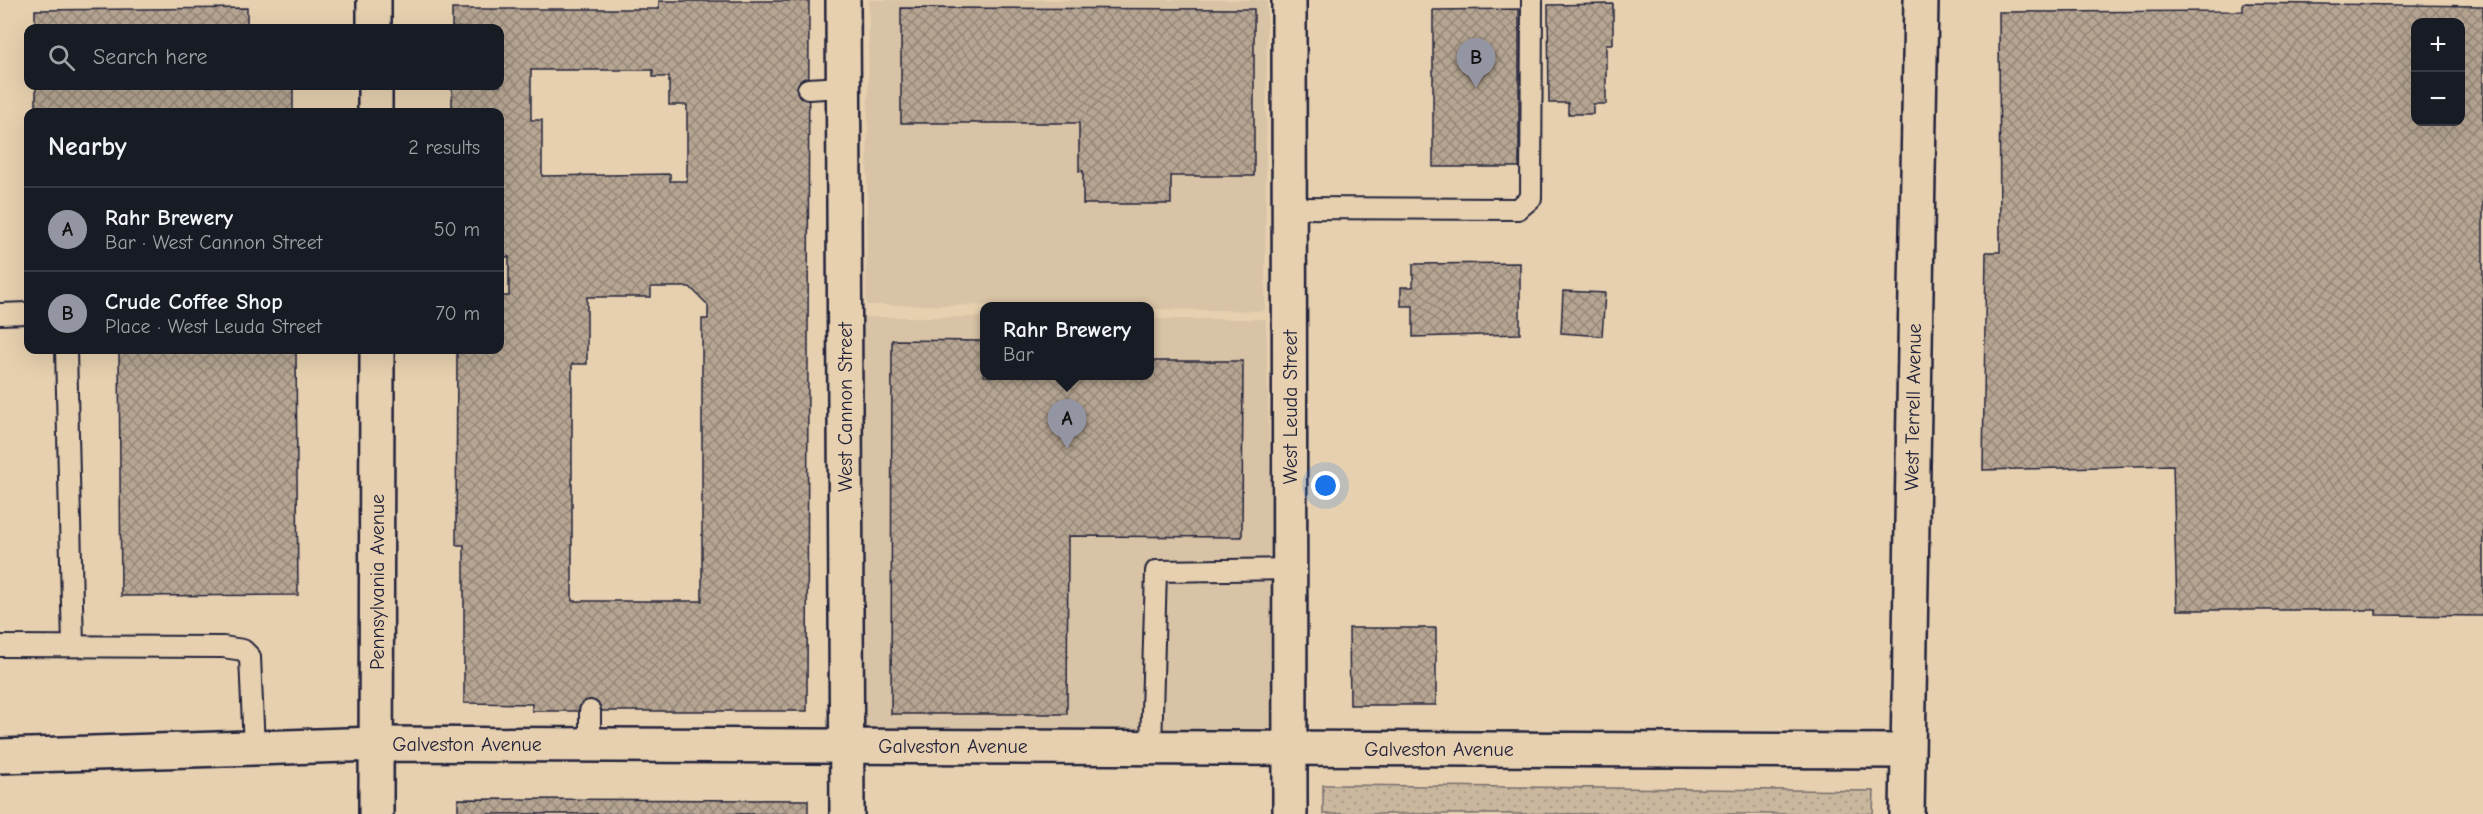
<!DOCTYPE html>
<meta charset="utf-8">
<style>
body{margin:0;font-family:"Comic Neue",sans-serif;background:#20242c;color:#f1f3f6}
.controls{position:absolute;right:18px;top:18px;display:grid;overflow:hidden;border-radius:12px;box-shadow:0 6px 24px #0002}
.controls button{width:54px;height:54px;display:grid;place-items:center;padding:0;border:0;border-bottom:2px solid #363941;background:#171b24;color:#f1f3f6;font:30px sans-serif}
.you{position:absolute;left:1326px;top:486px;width:21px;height:21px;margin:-15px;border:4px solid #fff;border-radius:50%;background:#1a73e8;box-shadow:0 0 0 9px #1a73e833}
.badge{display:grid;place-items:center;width:39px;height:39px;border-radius:50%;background:#9495a2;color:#111;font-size:20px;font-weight:700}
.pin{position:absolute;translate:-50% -50px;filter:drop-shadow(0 2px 3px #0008)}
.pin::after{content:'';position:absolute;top:32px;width:21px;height:18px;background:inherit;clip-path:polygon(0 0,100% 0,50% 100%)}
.popup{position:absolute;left:980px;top:302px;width:174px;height:78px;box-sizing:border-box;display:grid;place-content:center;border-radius:12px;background:#171b24;filter:drop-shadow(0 2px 4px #0005);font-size:20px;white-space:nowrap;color:#9ea1a6}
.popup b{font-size:22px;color:#f1f3f6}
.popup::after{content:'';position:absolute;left:50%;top:100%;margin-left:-12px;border:12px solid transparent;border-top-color:#171b24}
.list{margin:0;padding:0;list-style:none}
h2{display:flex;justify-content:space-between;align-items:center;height:78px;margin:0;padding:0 24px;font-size:26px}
h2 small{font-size:20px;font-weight:400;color:#9ea1a6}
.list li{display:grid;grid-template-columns:39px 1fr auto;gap:18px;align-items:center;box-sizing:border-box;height:84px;padding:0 24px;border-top:2px solid #363941}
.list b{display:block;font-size:22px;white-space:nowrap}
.list p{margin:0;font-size:20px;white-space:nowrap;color:#9ea1a6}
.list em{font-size:20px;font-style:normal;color:#9ea1a6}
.icon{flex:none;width:33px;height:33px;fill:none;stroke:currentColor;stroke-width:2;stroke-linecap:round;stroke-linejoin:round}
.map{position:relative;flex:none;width:2483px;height:814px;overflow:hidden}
.search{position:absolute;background:#171b24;box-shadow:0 6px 24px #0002;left:24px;top:24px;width:480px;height:66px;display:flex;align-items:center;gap:15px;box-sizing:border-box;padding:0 21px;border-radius:12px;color:#9ea1a6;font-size:22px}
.panel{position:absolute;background:#171b24;box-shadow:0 6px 24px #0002;left:24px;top:108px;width:480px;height:246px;border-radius:12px}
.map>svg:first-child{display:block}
</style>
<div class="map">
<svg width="2483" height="814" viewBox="0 0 2483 814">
<defs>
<pattern id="grass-dots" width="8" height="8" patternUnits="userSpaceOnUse" patternTransform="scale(1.5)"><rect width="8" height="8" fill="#c9b79e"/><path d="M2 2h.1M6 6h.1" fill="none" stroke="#ac9d89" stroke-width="1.8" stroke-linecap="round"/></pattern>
<pattern id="building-cross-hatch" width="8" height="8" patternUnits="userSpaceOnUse" patternTransform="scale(1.5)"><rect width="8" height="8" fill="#b6a592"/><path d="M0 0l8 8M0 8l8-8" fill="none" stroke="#948678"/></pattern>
</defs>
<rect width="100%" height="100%" fill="#e6d0af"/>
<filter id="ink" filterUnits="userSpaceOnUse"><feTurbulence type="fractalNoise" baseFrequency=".0167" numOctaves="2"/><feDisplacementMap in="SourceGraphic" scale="12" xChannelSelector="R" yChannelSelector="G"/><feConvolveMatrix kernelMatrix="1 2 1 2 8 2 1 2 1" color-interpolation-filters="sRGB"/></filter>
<g filter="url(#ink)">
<!-- built -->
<g fill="#d8c3a6">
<polygon points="869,0 1267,0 1265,311 1150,309 1150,306 866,305"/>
<polygon points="864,317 984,317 984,376 1150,376 1150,319 1266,319 1276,728 863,733"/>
</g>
<!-- grass -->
<polygon fill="url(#grass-dots)" stroke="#766c6c" stroke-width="1.5" points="1323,785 1341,785 1874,791 1873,814 1323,814"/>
<!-- building -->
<g fill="url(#building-cross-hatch)" stroke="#22223b" stroke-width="1.5" fill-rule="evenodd">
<path d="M 659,1 L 809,1 L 807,711 L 532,711 L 532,704 L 464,703 L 464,545 L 456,545 L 457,350 L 500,350 L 500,296 L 509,296 L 509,257 L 500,257 L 500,112 L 452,112 L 452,86 L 500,86 L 500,28 L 452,28 L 452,9 L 659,9 ZM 531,70 L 653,70 L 653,77 L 669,77 L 669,105 L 687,105 L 687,181 L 670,181 L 670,174 L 542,176 L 542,120 L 531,120 ZM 651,287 L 690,287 L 708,305 L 708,319 L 702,319 L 702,601 L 572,601 L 572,364 L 587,364 L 587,297 L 651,297 Z"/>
<path d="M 2243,3 L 2483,6 L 2483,616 L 2376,615 L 2376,610 L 2177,610 L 2173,465 L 1983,470 L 1986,252 L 2000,252 L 1999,12 L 2243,11 ZM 2416,22 L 2460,22 L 2460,122 L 2416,122 Z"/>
<polygon points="1613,4 1613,44 1606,44 1606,104 1593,104 1593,114 1568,114 1568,103 1549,103 1548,5"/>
<polygon points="247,8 247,28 35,28 35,10"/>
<polygon points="901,8 1254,9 1254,176 1171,176 1171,204 1083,204 1083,171 1079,171 1079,123 901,123"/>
<polygon points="1519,9 1519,167 1433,167 1433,10"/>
<rect x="36" y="86" width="257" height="26"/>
<polygon points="1520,263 1520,334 1413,337 1413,306 1401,306 1401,287 1413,287 1413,264"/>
<polygon points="1563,291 1605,293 1602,336 1561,333"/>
<polygon points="892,340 984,341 984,376 1150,376 1150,361 1243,361 1242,537 1068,536 1067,714 891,714"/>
<polygon points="119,350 296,350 298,595 121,596"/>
<polygon points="1349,628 1436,628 1436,705 1350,705"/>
<polygon points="458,799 808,800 808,814 458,814"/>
</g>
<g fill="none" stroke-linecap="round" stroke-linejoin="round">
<defs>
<g id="service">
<polyline points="808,89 843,87"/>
<polyline points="1291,208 1518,209 1531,198 1532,0"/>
<polyline points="0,314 28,313"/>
<polyline points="66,350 73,646"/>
<polyline points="0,646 223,647 243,650 250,657 254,748"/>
<polyline points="590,711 590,745"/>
<polyline points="1151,747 1156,571 1290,569"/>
</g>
<g id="minor">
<polyline points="843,0 847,814"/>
<polyline points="1289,0 1290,814"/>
<polyline points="0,756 377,744 1906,751"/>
<polyline points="1907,814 1921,0"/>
</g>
<g id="tertiary">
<polyline points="374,0 374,28"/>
<polyline points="375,86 375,112"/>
<polyline points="376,814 377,350"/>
</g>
</defs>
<!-- service casing -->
<use href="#service" stroke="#22223b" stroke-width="24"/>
<!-- minor casing -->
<use href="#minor" stroke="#22223b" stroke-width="38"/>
<!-- tertiary casing -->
<use href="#tertiary" stroke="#22223b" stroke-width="38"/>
<!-- service -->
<use href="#service" stroke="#e6d0af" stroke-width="20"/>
<!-- minor -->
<use href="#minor" stroke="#e6d0af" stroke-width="33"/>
<!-- tertiary -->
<use href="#tertiary" stroke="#e6d0af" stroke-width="33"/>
</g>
</g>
<g text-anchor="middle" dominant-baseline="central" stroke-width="5" stroke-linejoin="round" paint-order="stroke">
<!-- street labels -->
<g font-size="20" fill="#22223b" stroke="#e6d0af">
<text transform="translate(845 407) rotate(-90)">West Cannon Street</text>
<text transform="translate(1290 407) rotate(-90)">West Leuda Street</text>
<text transform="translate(1913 407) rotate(-89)">West Terrell Avenue</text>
<text transform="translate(377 582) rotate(-90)">Pennsylvania Avenue</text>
<text x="467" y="744">Galveston Avenue</text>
<text x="953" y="746">Galveston Avenue</text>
<text x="1439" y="749">Galveston Avenue</text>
</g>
</g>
</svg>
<div class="controls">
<button>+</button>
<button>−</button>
</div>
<div class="you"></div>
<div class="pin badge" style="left:1067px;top:449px">A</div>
<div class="popup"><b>Rahr Brewery</b>Bar</div>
<div class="pin badge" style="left:1476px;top:88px">B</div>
<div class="search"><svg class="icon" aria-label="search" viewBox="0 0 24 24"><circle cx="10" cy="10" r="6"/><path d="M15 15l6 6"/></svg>Search here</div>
<section class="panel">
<h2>Nearby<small>2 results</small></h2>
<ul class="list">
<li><span class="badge">A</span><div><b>Rahr Brewery</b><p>Bar · West Cannon Street</p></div><em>50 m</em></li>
<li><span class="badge">B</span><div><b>Crude Coffee Shop</b><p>Place · West Leuda Street</p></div><em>70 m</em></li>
</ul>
</section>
</div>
